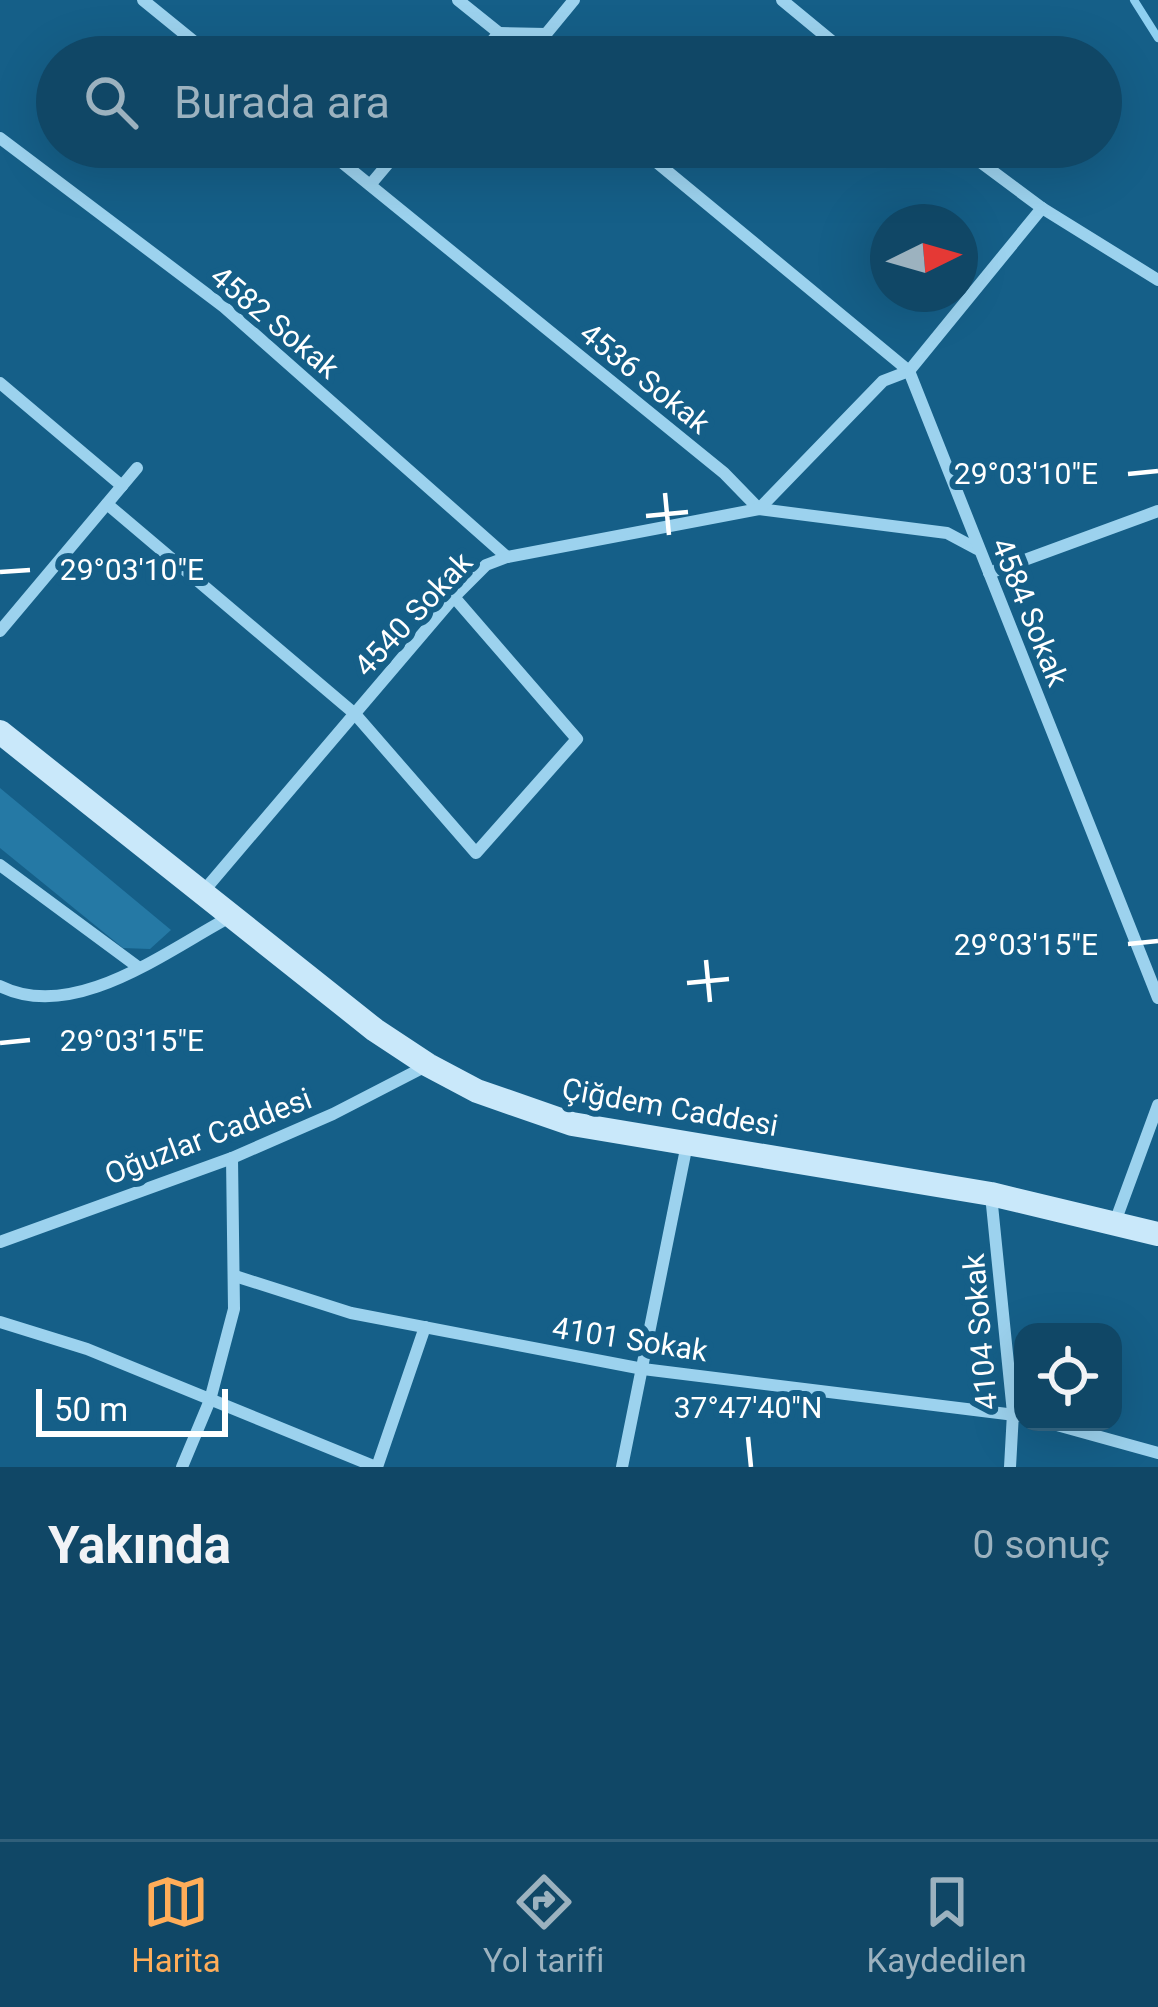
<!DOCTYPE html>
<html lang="tr">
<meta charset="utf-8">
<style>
body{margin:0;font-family:Roboto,sans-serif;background:#194e6c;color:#f1f3f6}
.controls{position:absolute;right:36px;bottom:36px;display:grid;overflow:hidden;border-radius:24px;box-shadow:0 12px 48px #0002}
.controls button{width:108px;height:108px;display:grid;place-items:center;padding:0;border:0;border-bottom:3px solid #305f7a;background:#104766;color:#f1f3f6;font:60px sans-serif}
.compass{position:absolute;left:870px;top:204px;width:108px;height:108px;border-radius:50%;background:#104766;box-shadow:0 12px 48px #0002;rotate:85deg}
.scale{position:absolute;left:36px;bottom:30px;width:192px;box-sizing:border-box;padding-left:12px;border:6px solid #fff;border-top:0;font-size:33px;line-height:42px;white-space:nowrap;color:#fff;-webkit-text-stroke:9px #155f88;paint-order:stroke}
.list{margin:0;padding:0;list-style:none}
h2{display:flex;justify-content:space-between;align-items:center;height:156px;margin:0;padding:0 48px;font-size:51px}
h2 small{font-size:39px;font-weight:400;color:#9cb2bf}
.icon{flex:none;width:66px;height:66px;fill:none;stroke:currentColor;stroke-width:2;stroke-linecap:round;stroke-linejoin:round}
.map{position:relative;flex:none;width:1158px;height:1467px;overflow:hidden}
.search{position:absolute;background:#104766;box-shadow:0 12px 48px #0002;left:36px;right:36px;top:36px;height:132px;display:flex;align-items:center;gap:30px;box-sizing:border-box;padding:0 42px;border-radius:66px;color:#9cb2bf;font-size:45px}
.sheet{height:372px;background:#104766}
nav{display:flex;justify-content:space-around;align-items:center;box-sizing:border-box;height:168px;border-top:3px solid #305f7a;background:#104766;font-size:33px;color:#9cb2bf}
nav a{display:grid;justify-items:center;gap:6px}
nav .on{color:#ffad59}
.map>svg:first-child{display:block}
</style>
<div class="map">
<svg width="1158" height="1467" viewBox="0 0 1158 1467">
<rect width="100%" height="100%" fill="#155f88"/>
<!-- green -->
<polygon fill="#2579a5" points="0,788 171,930 150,949 123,948 0,848"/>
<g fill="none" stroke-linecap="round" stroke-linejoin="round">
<!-- stream -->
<polyline stroke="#8ed0f1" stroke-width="8" points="1134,0 1158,38"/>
<!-- street -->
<g stroke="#9cd2ee" stroke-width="12">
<polyline points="143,0 213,57"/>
<polyline points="458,0 529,57"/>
<polyline points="782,0 851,57"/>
<polyline points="478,57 499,33 546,34 574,0"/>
<polyline points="0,138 224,307 507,557"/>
<polyline points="323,147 724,473 759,509 947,533 977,549"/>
<polyline points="638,147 909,371 1158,998"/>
<polyline points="960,147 1042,208 1158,280"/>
<polyline points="370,185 402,147"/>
<polyline points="0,383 122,486"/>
<polyline points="107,504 355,714 476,853 577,739 454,597"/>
<polyline points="989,573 1158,511"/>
<polyline points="0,631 137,468"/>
<polyline points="0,865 138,967"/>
<polyline points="202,893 454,597 486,565 507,557 759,509 883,381 909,371 1042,208"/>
<path d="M 0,986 C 74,1023 166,951 230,917"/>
<polyline points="991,1195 1013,1413 1010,1467"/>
<polyline points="1115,1222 1158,1105"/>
<polyline points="0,1242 232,1158 333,1114 428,1065"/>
<polyline points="235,1276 351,1313 643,1369 1023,1416"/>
<polyline points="0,1322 87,1349 376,1467"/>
<polyline points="1046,1422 1158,1453"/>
<polyline points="182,1467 210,1400 234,1309 232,1158"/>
<polyline points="377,1467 425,1327"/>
<polyline points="622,1467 687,1144"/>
</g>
<!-- secondary -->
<polyline stroke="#c9e8fa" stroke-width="24" points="0,732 375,1030 428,1065 477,1091 572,1124 991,1194 1158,1234"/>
</g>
<!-- ticks -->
<path fill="none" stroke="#fff" stroke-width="4.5" d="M 1128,474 L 1158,471M 665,493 L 669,535M 646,516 L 688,512M 0,572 L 30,570M 1128,944 L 1158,941M 706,960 L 710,1002M 687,983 L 729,979M 0,1043 L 30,1040M 748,1437 L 751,1467"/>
<g text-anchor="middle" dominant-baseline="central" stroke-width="12" stroke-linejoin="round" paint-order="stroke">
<!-- street labels -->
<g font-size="30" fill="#fff" stroke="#155f88">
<text transform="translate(275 322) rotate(40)">4582 Sokak</text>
<text transform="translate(645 378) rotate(39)">4536 Sokak</text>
<text transform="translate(1030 612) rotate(68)">4584 Sokak</text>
<text transform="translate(413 614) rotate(-47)">4540 Sokak</text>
<text transform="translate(670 1107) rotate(10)">Çiğdem Caddesi</text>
<text transform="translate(208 1136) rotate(-21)">Oğuzlar Caddesi</text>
<text transform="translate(980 1332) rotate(-95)">4104 Sokak</text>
<text transform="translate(630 1339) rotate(9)">4101 Sokak</text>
</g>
</g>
<g font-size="30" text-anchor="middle" fill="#fff" stroke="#155f88" stroke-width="12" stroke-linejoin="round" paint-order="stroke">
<text x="1026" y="484">29°03'10"E</text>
<text x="132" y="580">29°03'10"E</text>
<text x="1026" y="955">29°03'15"E</text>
<text x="132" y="1051">29°03'15"E</text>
<text x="748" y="1418">37°47'40"N</text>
</g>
</svg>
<div class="controls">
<button><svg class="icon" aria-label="locate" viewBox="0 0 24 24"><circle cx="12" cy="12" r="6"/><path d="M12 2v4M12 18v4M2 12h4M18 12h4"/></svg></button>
</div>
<svg class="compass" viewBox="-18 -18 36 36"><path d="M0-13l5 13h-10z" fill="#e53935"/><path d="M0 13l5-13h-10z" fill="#9cb2bf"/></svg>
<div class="scale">50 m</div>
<div class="search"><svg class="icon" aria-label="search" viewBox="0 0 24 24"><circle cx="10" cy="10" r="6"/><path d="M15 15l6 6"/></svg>Burada ara</div>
</div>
<section class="sheet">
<h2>Yakında<small>0 sonuç</small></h2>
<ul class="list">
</ul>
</section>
<nav>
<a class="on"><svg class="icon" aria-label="map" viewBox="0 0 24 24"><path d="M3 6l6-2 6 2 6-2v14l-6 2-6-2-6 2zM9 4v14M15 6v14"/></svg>Harita</a>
<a><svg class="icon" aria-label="directions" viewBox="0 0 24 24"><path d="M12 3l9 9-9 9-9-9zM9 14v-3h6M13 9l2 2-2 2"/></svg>Yol tarifi</a>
<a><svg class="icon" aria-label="saved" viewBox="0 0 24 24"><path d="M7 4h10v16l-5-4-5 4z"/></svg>Kaydedilen</a>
</nav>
